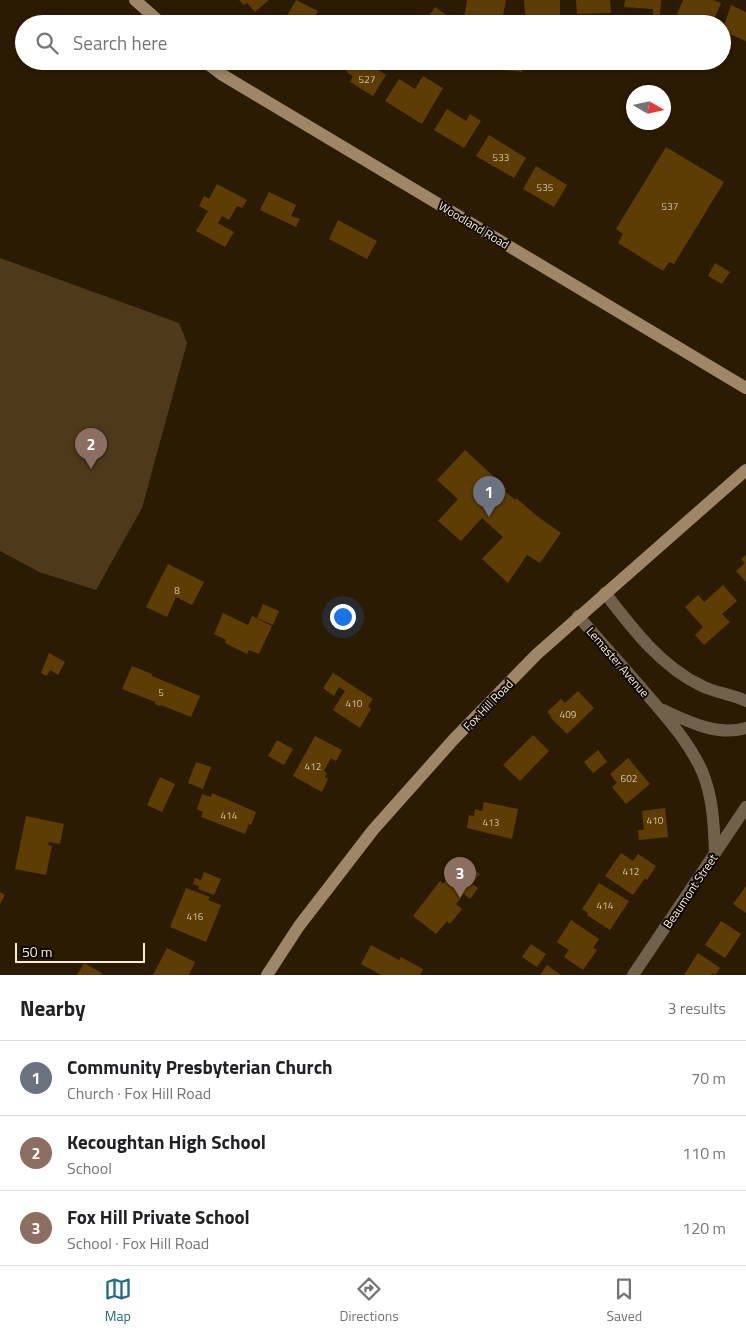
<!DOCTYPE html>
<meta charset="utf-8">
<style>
body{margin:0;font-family:"Titillium Web",sans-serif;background:#f6f6f6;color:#202124}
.compass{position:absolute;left:626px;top:85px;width:45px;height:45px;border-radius:50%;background:#fff;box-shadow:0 2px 8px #0003;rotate:99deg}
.scale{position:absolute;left:15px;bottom:12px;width:130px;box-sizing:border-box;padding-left:5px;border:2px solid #faeedf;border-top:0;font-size:14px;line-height:18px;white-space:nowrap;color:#faeedf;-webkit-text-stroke:4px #0e0701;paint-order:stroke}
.you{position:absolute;left:342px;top:616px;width:18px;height:18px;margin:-12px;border:4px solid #fff;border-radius:50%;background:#1a73e8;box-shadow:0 0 0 8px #1a73e833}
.badge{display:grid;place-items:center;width:32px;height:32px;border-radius:50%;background:#1c6d85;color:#fff;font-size:16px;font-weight:700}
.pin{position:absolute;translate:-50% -41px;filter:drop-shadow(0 1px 2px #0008)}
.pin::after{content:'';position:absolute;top:26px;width:18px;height:15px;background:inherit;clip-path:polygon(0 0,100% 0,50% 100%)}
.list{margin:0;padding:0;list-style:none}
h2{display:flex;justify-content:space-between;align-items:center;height:65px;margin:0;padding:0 20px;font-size:21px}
h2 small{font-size:16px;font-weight:400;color:#757577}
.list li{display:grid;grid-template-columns:32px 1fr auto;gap:15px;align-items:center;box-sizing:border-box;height:75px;padding:0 20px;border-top:1px solid #e0e0e0}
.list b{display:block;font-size:19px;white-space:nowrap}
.list p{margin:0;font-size:16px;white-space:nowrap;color:#757577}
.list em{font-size:16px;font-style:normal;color:#757577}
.icon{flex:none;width:28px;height:28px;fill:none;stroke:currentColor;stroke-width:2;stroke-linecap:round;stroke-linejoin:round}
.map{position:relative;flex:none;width:746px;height:975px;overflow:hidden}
.search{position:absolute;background:#fff;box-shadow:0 2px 8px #0003;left:15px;right:15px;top:15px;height:55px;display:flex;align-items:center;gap:12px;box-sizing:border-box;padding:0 18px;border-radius:28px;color:#757577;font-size:19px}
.sheet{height:290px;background:#fff}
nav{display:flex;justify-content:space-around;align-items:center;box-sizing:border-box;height:70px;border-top:1px solid #e0e0e0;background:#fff;font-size:14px;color:#757577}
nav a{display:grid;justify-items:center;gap:2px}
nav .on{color:#1c6d85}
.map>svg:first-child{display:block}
</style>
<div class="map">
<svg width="746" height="975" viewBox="0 0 746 975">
<rect width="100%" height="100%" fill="#2c1b03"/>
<!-- green -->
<polygon fill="#4e391b" points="0,258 179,323 187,343 142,508 96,590 39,572 0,551"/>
<!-- building -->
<g fill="#5d3d04">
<polygon points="239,0 269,0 255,12 247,3 244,5"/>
<polygon points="296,0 318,11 311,24 282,24"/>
<polygon points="467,0 506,0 502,20 486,17 485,24 463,24"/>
<polygon points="524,0 560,0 560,19 540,19 540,24 526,24"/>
<polygon points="576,0 610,0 611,13 577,14"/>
<polygon points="625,0 661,0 660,15 653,15 653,9 624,7"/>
<polygon points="683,0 713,0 721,3 712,24 703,24 690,18 688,24 673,24"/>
<polygon points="731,5 746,12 746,41 722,31"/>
<polygon points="435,7 448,16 443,24 426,24 424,23"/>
<polygon points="352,61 370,61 369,64 386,75 373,96 350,82 353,76 346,72"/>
<polygon points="505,61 523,61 522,72 504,70"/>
<polygon points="423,76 443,88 422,124 385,101 399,79 415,89"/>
<polygon points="447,109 466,121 470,114 481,121 464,148 434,130"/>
<polygon points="489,135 526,158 514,178 476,156"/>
<polygon points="666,147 724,182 674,264 669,262 663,271 618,243 623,234 616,229"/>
<polygon points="536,166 567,185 554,207 523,189"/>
<polygon points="217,184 247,200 242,208 237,206 229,220 222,216 218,223 234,232 225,247 196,231 208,211 199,206 204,196 209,199"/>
<polygon points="269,192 296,205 291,216 300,219 296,227 260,210"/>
<polygon points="338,220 377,241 367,259 329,239"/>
<polygon points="715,263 730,272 722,284 708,276"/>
<polygon points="465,450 507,489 505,491 515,500 516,498 537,516 561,533 540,563 527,555 508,583 482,559 503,537 482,518 461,541 438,521 458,499 437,480"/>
<polygon points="746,555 746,582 736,571 745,563 741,559"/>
<polygon points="168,564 204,582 192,605 176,597 167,617 146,607"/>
<polygon points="723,585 737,601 722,614 730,622 704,645 695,635 703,627 685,607 698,595 704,602"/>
<polygon points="263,604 279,611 273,625 257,618"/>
<polygon points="223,613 248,625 252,616 272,626 259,654 249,650 247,654 225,643 226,640 214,634"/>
<polygon points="49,653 65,662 58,675 50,670 47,676 41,673"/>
<polygon points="132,666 152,674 152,676 200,696 191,717 161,705 160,706 155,704 155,702 122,689"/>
<polygon points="333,673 373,699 368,706 371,709 360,728 333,710 345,691 339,687 334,696 323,688"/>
<polygon points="578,691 594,708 567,734 550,717 551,716 547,712 561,699 565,703"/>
<polygon points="533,735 549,751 520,781 503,765"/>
<polygon points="315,736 342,750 336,761 331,758 324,771 327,773 325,777 328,779 322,792 293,776"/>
<polygon points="277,740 293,749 284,765 268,756"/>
<polygon points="598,750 607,762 593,773 584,762"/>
<polygon points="628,758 650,784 626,804 612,787 617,783 610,774"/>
<polygon points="196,762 211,767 203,789 188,783"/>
<polygon points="160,777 175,784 162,812 147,805"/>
<polygon points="212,793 256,812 251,825 249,824 245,834 201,817 203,812 197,809 202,794 211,797"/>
<polygon points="484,802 518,809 512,839 467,828 469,815 474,816 475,809 482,811"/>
<polygon points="665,808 668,837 639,840 638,830 644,830 642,811"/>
<polygon points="26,816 64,824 60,844 49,842 48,845 52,846 46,875 15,869"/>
<polygon points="621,853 633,861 638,854 656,866 647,880 645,878 633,895 605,876"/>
<polygon points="458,856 480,874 472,884 478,888 470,899 464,894 456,904 462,909 450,924 447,921 436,934 413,916 440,881 443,884 451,874 446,871"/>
<polygon points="204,872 221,879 214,895 198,889 199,886 193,884 195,878 201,880"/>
<polygon points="599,883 629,901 610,930 587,915 588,913 582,909"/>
<polygon points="746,886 746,913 733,904"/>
<polygon points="186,888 210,897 208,900 221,905 206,942 170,927"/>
<polygon points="0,892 5,895 0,904"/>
<polygon points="571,920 599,939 593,948 597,950 583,970 564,957 569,950 557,942"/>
<polygon points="721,921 741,934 725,958 705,945"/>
<polygon points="531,944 546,954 537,967 522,957"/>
<polygon points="371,945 399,960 401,957 423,969 420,975 381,975 361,964"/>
<polygon points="167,948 195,962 189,975 153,975"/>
<polygon points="698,953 720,968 715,975 712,973 711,975 684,975"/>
<polygon points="84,963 102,973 101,975 77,975"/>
<polygon points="547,965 561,975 540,975"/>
</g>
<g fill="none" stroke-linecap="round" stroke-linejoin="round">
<!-- minor -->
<g stroke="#70614d" stroke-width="12">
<path d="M 605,593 C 632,628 661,667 702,686 C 716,693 732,694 746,701"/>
<path d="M 578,616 C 600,641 622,666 644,691 C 665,716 688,740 702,771 C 713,797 714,825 715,853"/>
<path d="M 663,710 C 687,721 718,737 746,728"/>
<polyline points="633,975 746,807"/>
</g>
<!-- secondary -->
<g stroke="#9f8666" stroke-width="12">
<polyline points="135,0 162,24"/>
<polyline points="204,61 221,74 746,388"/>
<polyline points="267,975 299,926 373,830 454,739 537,654 746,470"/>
</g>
</g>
<g text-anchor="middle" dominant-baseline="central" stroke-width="4" stroke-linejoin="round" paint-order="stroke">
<!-- number labels -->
<g font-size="10" fill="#d3c2a8">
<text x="367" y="79">527</text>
<text x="501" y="157">533</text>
<text x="545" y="187">535</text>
<text x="670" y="206">537</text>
<text x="177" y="590">8</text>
<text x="161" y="692">5</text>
<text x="354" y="703">410</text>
<text x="568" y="714">409</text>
<text x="313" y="766">412</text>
<text x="629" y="778">602</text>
<text x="229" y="815">414</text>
<text x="655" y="820">410</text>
<text x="491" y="822">413</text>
<text x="631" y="871">412</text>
<text x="605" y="905">414</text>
<text x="195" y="916">416</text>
</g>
<!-- street labels -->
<g font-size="12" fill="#faeedf" stroke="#0e0701">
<text transform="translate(474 225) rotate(31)">Woodland Road</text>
<text transform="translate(618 662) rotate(49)">Lemaster Avenue</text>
<text transform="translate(488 705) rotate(-46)">Fox Hill Road</text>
<text transform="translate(690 891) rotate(-56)">Beaumont Street</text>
</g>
</g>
</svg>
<svg class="compass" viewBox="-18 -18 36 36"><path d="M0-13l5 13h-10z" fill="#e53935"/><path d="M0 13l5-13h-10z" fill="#757577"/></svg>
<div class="scale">50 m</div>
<div class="you"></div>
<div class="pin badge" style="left:489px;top:517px;background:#6b7280">1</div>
<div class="pin badge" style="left:91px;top:469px;background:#8d6e63">2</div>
<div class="pin badge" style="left:460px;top:898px;background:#8d6e63">3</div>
<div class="search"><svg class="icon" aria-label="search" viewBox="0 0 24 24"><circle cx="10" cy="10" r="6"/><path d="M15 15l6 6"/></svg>Search here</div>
</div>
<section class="sheet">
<h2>Nearby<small>3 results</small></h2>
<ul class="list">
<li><span class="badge" style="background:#6b7280">1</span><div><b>Community Presbyterian Church</b><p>Church · Fox Hill Road</p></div><em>70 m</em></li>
<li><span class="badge" style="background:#8d6e63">2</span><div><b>Kecoughtan High School</b><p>School</p></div><em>110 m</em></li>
<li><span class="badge" style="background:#8d6e63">3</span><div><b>Fox Hill Private School</b><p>School · Fox Hill Road</p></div><em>120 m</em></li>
</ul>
</section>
<nav>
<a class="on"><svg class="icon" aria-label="map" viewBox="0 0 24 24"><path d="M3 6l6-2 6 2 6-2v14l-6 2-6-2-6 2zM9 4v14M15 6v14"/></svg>Map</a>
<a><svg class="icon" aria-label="directions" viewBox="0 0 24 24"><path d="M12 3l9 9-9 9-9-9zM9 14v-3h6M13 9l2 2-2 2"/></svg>Directions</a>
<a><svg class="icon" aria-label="saved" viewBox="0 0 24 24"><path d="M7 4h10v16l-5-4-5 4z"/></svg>Saved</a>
</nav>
